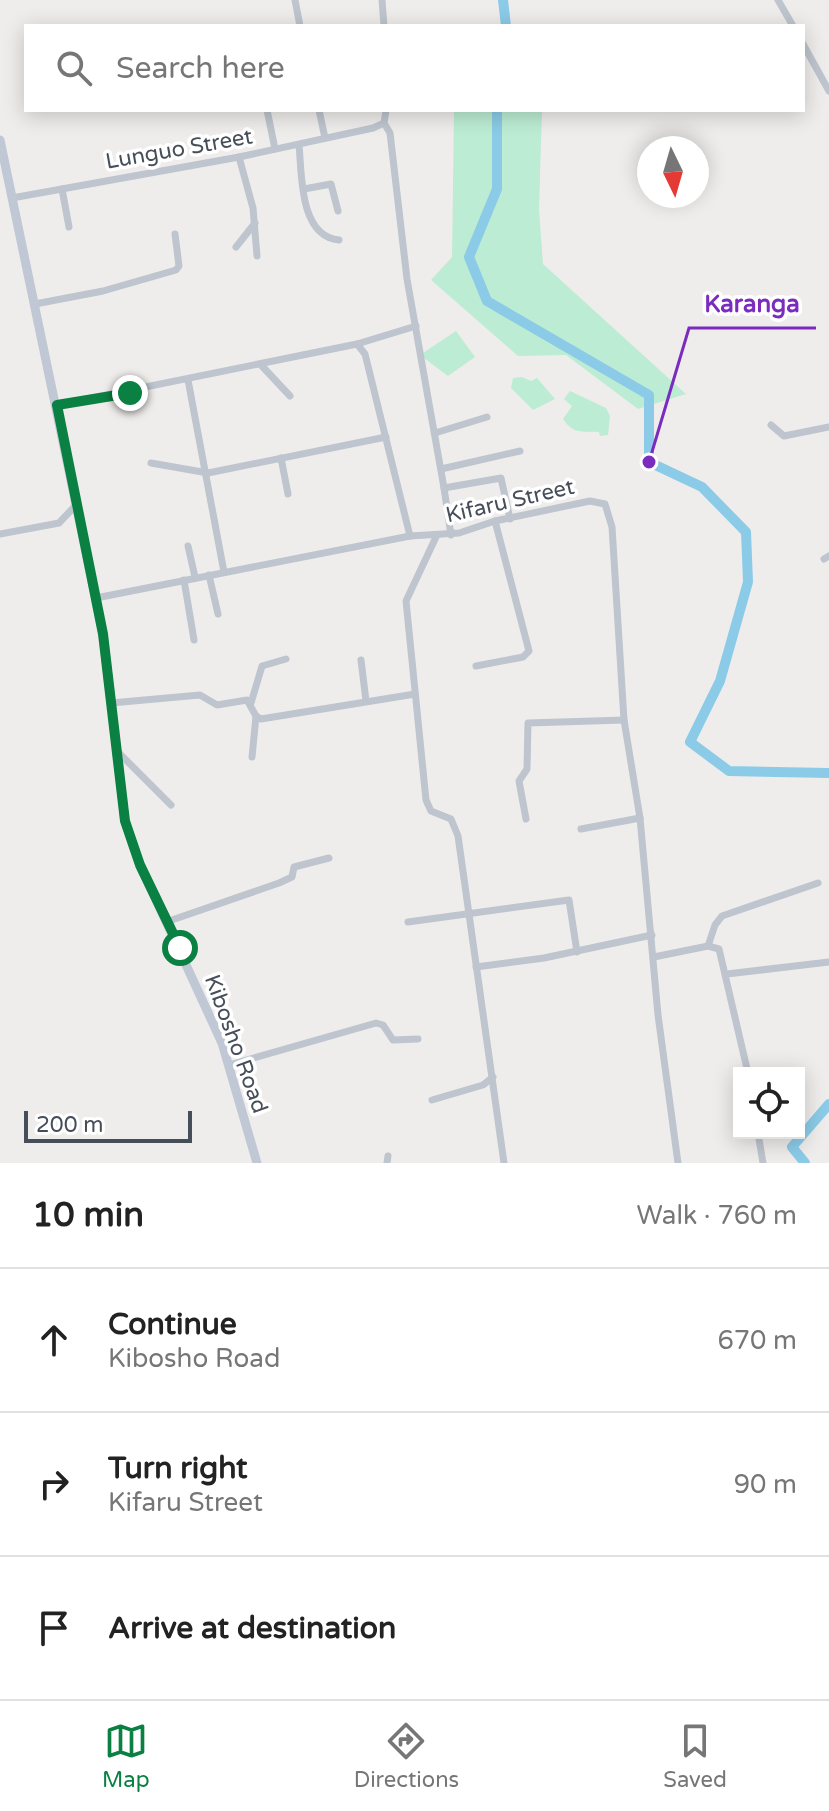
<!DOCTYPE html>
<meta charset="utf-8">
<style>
body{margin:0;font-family:"Varela Round",sans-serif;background:#f2f2f2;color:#222}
.controls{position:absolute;right:24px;bottom:24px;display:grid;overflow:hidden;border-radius:0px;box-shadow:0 4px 20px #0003}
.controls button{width:72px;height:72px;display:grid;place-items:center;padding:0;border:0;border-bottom:2px solid #e0e0e0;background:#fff;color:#222;font:40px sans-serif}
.compass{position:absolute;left:637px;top:136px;width:72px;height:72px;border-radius:50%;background:#fff;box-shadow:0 4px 20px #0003;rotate:175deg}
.scale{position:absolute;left:24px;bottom:20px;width:168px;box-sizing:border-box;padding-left:8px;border:4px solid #464e59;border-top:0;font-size:22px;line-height:28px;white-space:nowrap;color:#464e59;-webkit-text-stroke:6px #fff;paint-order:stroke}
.stop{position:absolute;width:24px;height:24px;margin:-18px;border:6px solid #0b8043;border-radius:50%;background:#fff}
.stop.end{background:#0b8043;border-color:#fff;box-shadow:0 2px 8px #0008}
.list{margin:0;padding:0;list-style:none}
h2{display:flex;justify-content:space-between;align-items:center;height:104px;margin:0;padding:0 32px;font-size:34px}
h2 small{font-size:26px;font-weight:400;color:#767676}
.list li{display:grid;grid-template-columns:52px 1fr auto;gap:24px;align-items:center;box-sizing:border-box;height:144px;padding:0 32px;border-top:2px solid #e0e0e0}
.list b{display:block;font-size:30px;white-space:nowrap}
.list p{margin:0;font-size:26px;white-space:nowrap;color:#767676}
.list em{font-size:26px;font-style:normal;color:#767676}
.icon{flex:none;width:44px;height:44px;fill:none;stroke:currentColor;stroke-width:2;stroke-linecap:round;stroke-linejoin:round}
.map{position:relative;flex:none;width:829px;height:1163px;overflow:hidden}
.search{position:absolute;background:#fff;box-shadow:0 4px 20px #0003;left:24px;right:24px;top:24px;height:88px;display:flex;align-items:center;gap:20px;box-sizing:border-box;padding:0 28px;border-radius:0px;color:#767676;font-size:30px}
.sheet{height:536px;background:#fff}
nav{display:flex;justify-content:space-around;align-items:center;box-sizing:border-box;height:112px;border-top:2px solid #e0e0e0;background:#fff;font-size:22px;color:#767676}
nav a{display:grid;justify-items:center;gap:4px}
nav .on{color:#0b8043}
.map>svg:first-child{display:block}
</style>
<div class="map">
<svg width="829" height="1163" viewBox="0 0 829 1163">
<rect width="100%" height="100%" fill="#efedec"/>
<!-- green -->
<g fill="#bcecd3">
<polygon points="454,110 542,110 539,209 543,264 686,394 638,409 566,355 518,356 431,280 452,257"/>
<polygon points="456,331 475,357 448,376 420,355"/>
<polygon points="522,377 531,381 537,378 555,399 533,410 511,388 513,378"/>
<path d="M 570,391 L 606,408 L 610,416 L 608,435 L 600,436 L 599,432 C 582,431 574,435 563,419 L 572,406 L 564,399 Z"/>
</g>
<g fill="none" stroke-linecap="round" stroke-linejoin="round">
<!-- river -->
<g stroke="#8bcbe7" stroke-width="10">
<polyline points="503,0 506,26"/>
<polyline points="497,110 497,189 469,257 487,301 649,395 649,462 702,487 746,532 748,582 720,681 690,742 729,771 829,773"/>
<polyline points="805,1163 792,1147 829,1104"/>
</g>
<!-- street -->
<g stroke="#bec5ce" stroke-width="7">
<polyline points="295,0 300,26"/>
<polyline points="382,0 384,26"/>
<polyline points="778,0 793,26"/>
<polyline points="803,44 829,91"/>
<polyline points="267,110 275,149"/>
<polyline points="319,110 325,138"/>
<polyline points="384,123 390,133 407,279 444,488 501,478 510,519"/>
<path d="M 299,145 C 302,174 299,236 339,240"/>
<polyline points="239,157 253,208 257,256"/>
<polyline points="62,189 69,227"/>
<polyline points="304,189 331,184 338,211"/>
<polyline points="12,198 239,157 373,128 384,123 386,110"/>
<polyline points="236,247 255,223"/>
<polyline points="35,304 103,291 176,270 179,266 175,234"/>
<polyline points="357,344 416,326"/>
<polyline points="261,365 290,396"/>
<polyline points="188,380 224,572"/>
<polyline points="57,405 357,344 365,354 410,536 459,533 495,521 590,501 605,504 612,527 624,720 640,818 658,1015 678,1163"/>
<polyline points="771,425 784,436 829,427"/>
<polyline points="435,433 487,417"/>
<polyline points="281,458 288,494"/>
<polyline points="151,463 208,473 386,437"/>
<polyline points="441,469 520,451"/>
<polyline points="444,488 451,535"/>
<polyline points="0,534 59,523 76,505"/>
<polyline points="436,537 406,601 426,800 431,811 451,819 458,836 504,1163"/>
<polyline points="188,546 195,577"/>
<polyline points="824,559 829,556"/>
<polyline points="209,575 218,614"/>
<polyline points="184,580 194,640"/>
<polyline points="96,598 410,536"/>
<polyline points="361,660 366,701"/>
<polyline points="476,666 523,657 529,651 495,521"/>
<polyline points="111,703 200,695 217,705 247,700 256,716 261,719 415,694"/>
<polyline points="251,703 262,666 286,659"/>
<polyline points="117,751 171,805"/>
<polyline points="252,757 256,716"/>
<polyline points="526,819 519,781 527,769 528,723 624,720"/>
<polyline points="581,829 640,818"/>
<polyline points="169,921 279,883 292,877 294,867 329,858"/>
<polyline points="408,922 569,900 577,952"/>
<polyline points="708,946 715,925 722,916 818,883"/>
<polyline points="654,957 708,946 719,949 748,1073"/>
<polyline points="476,967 544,958 652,935"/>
<polyline points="727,974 829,962"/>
<polyline points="229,1065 376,1023 383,1025 393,1040 418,1039"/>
<polyline points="432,1100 483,1085 493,1077"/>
<polyline points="758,1133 763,1163"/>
<polyline points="387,1163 388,1156"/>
</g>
<!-- secondary -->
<polyline stroke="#c0c8d5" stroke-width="9" points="0,140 103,634 125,821 140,865 222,1043 257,1163"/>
</g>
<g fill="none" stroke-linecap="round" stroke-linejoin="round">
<!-- route -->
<polyline stroke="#0b8043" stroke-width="10" points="130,393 57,405 103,634 125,821 140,865 180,948"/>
</g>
<g text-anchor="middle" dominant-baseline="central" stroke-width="7" stroke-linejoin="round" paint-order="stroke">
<!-- street labels -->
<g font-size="22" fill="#464e59" stroke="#fff">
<text transform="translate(179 149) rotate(-10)">Lunguo Street</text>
<text transform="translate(510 501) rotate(-13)">Kifaru Street</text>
<text transform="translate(236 1044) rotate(70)">Kibosho Road</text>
</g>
</g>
<!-- callouts -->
<path fill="none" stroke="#7b2cbf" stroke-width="3" d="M649 462L689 328H816"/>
<circle fill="#7b2cbf" stroke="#fff" stroke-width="3" cx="649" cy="462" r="8"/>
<g font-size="24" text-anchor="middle" font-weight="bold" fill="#7b2cbf" stroke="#fff" stroke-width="7" stroke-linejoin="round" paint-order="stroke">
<text x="752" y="312">Karanga</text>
</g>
</svg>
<div class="controls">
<button><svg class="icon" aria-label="locate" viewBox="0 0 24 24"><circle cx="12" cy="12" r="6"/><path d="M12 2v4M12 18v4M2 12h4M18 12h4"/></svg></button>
</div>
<svg class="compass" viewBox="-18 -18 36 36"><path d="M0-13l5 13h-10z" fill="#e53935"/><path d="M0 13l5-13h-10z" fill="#767676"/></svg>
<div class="scale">200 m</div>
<div class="stop" style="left:180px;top:948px"></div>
<div class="stop end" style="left:130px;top:393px"></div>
<div class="search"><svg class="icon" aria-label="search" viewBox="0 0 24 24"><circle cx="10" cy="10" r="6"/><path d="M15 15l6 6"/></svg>Search here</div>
</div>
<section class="sheet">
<h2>10 min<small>Walk · 760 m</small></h2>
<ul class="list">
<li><svg class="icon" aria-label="ahead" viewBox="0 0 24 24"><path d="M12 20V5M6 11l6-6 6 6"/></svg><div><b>Continue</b><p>Kibosho Road</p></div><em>670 m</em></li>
<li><svg class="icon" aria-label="right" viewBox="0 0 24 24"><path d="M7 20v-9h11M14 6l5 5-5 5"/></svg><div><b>Turn right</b><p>Kifaru Street</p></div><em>90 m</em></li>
<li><svg class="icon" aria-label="arrive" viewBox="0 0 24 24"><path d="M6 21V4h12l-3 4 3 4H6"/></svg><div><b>Arrive at destination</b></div></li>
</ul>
</section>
<nav>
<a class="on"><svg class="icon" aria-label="map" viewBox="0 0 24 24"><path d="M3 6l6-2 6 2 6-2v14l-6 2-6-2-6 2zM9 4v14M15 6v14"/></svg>Map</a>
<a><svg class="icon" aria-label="directions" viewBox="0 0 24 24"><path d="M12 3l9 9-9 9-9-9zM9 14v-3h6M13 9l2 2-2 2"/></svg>Directions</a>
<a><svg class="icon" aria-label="saved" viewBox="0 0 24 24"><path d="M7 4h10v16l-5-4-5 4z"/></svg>Saved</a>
</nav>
